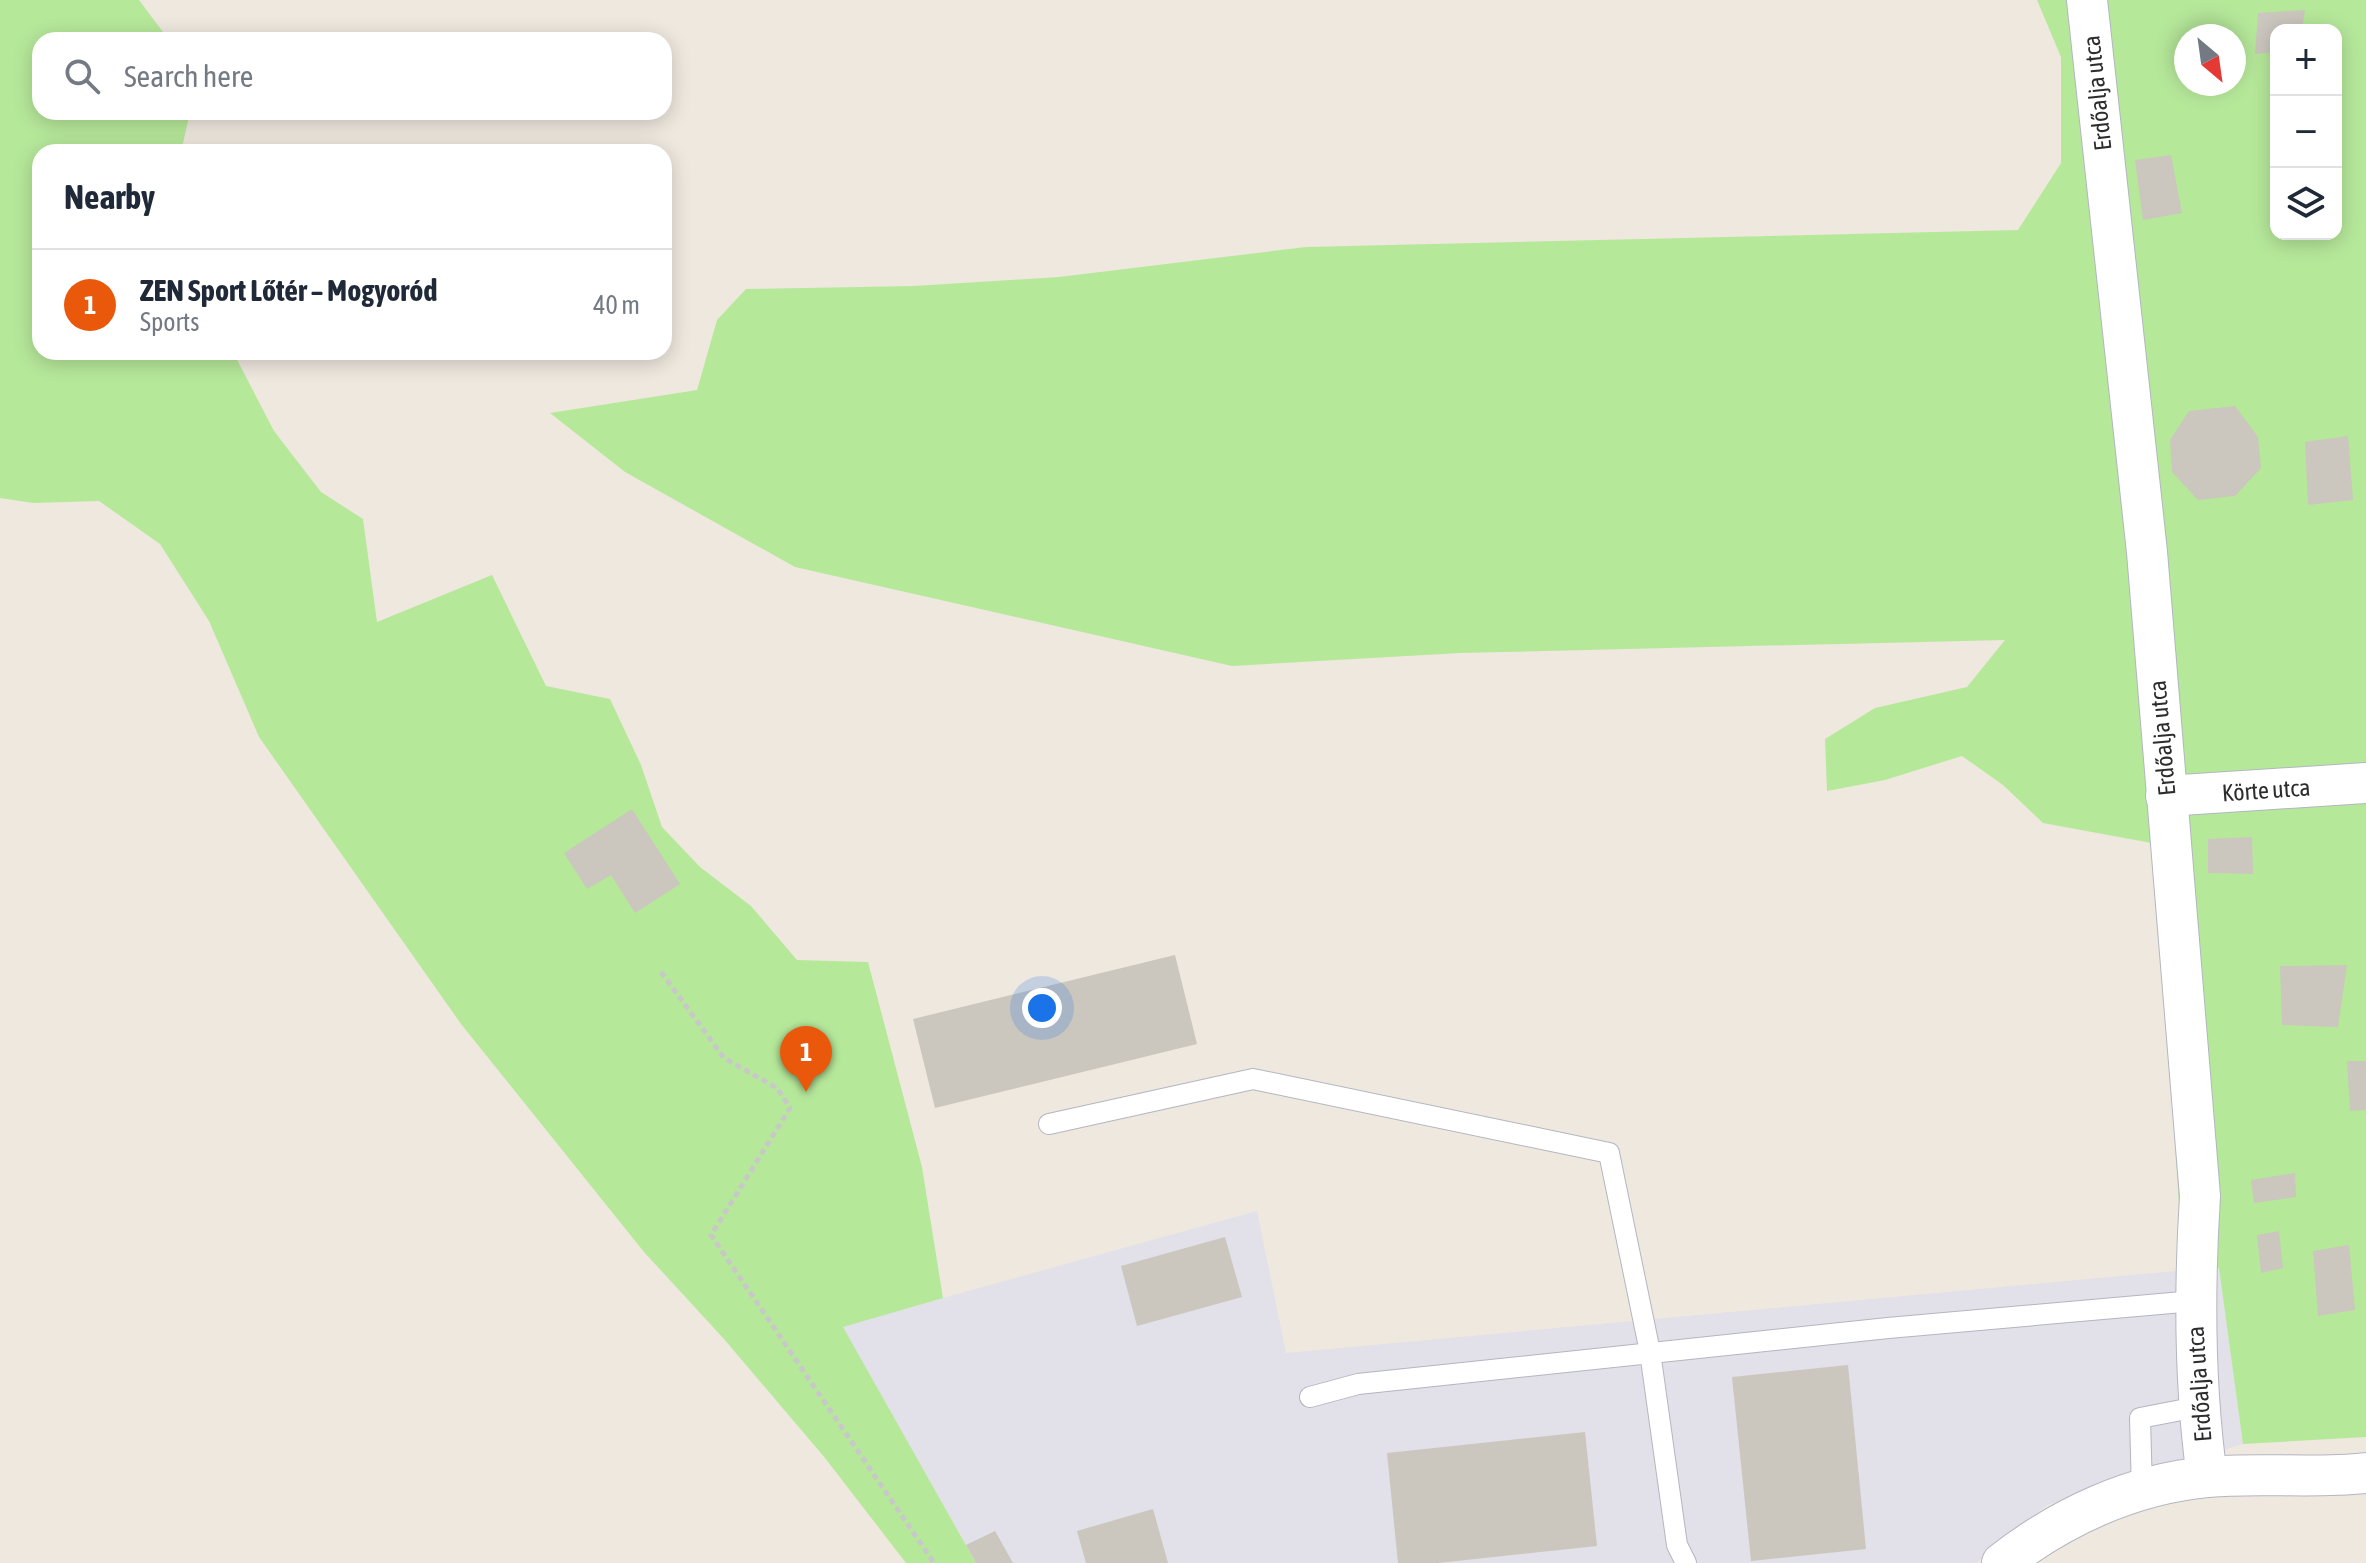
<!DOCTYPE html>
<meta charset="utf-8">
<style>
body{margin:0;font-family:"Asap Condensed",sans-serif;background:#f2f2f3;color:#1f2937}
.controls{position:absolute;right:24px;top:24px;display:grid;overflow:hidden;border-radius:16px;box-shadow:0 4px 20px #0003}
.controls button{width:72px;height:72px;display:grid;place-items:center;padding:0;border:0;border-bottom:2px solid #e0e1e3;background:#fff;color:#1f2937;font:40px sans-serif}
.compass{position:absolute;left:2174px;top:24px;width:72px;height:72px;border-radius:50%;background:#fff;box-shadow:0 4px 20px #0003;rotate:151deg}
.you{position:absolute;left:1042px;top:1008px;width:28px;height:28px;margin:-20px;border:6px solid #fff;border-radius:50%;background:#1a73e8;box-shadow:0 0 0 12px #1a73e833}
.badge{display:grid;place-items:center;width:52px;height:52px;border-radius:50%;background:#ea580c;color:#fff;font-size:26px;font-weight:700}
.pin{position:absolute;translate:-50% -66px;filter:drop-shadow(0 2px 4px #0008)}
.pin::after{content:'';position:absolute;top:42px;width:28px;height:24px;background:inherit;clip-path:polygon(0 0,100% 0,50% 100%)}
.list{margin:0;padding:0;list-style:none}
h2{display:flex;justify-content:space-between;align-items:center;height:104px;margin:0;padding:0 32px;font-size:34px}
h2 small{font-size:26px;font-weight:400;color:#747a83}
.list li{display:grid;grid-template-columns:52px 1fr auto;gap:24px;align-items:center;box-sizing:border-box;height:112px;padding:0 32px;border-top:2px solid #e0e1e3}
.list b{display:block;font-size:30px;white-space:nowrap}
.list p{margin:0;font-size:26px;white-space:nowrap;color:#747a83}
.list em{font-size:26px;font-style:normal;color:#747a83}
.icon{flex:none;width:44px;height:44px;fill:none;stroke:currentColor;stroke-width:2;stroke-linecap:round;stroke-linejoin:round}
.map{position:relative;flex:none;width:2366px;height:1563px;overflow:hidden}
.search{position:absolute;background:#fff;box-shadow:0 4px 20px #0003;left:32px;top:32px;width:640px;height:88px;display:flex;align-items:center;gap:20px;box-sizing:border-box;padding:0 28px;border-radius:24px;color:#747a83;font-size:30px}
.panel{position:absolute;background:#fff;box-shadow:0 4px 20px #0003;left:32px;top:144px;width:640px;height:216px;border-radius:24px}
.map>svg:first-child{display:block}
</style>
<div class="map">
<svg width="2366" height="1563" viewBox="0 0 2366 1563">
<rect width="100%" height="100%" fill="#efe8df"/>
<!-- industrial -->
<polygon fill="#e2e0e8" points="1257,1211 1286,1353 2219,1267 2243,1444 2047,1505 1976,1563 976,1563 842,1326"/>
<!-- green -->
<g fill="#b6e89a" fill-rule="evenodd">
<polygon points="0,0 139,0 169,40 40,40 40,112 190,112 181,152 40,152 40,352 233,352 274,431 321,492 363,519 377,622 492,575 546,686 610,699 641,765 662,827 700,867 751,906 797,960 868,962 922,1167 943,1298 843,1327 976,1563 906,1563 825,1458 724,1339 644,1252 461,1024 259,737 209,621 160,544 99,501 33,503 0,498"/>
<path d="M 2037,0 L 2366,0 L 2366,1437 L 2243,1444 L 2219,1268 L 2183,1272 L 2157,844 L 2043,823 L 2003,785 L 1962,756 L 1885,780 L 1827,791 L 1825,739 L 1875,708 L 1967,687 L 2005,640 L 1460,653 L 1232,666 L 795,567 L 625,472 L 550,413 L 697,390 L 717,320 L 746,289 L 914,286 L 1059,277 L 1306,247 L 2018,230 L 2061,163 L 2061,57 ZM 2276,30 L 2336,30 L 2336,234 L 2276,234 ZM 2186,36 L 2234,36 L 2234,84 L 2186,84 Z"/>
</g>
<!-- building -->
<g fill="#cbc6be">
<polygon points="2305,10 2302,30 2276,30 2276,52 2255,54 2258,13"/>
<polygon points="2171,155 2182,213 2143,220 2135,160"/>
<polygon points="2235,406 2258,437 2261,468 2235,496 2198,500 2172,472 2170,440 2189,411"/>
<polygon points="2348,436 2353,500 2308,505 2305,442"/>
<polygon points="632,809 680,884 635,913 611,875 587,889 564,853"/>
<polygon points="2252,837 2253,874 2208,873 2208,839"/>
<polygon points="1175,955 1197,1044 935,1108 913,1019"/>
<polygon points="2347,965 2338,1027 2282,1025 2280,966"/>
<polygon points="2347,1061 2366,1061 2366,1110 2350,1111"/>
<polygon points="2295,1173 2296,1197 2254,1203 2251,1180"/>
<polygon points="2279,1231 2283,1268 2261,1273 2257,1235"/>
<polygon points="1225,1237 1242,1297 1137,1326 1121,1266"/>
<polygon points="2349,1245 2355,1310 2318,1316 2313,1251"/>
<polygon points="1848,1365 1866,1549 1751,1561 1732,1377"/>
<polygon points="1585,1432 1597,1546 1438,1563 1398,1563 1387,1453"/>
<polygon points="1153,1509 1168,1563 1086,1563 1077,1531"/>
<polygon points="995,1531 1013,1563 976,1563 966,1545"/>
</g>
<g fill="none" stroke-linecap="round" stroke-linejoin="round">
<defs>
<g id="service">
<polyline points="1049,1124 1253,1079 1609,1153 1650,1352 1677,1545 1686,1563"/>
<polyline points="1310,1397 1358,1384 1888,1328 2194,1301"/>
<polyline points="2142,1490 2140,1418 2197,1407"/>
</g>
<g id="minor">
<path d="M 2087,0 L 2147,552 L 2200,1196 C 2194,1291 2194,1383 2207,1477"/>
<polyline points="2166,796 2366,783"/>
<path d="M 2002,1563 C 2061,1517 2132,1484 2207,1477 C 2260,1472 2313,1479 2366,1473"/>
</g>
</defs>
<!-- service casing -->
<use href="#service" stroke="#b3b6c1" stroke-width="22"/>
<!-- minor casing -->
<use href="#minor" stroke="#b3b6c1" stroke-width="42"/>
<!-- path -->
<polyline stroke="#c8c8c8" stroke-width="5" stroke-dasharray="6 4" stroke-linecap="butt" points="661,972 724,1058 777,1088 790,1108 711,1235 934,1563"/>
<!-- service -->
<use href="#service" stroke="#fff" stroke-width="20"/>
<!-- minor -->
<use href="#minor" stroke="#fff" stroke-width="40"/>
</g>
<g text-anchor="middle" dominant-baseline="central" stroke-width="7" stroke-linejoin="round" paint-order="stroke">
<!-- street labels -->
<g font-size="24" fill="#2d2d2d" stroke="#fff">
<text transform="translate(2097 93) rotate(-96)">Erdőalja utca</text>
<text transform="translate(2162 738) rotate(-95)">Erdőalja utca</text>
<text transform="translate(2266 790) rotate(-4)">Körte utca</text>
<text transform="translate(2199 1384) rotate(-94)">Erdőalja utca</text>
</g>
</g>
</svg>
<div class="controls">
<button>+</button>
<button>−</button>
<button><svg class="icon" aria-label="layers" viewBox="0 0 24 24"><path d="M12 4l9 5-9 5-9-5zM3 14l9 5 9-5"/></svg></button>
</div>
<svg class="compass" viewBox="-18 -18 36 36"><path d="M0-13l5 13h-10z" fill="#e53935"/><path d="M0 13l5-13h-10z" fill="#747a83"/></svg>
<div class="you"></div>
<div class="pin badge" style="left:806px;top:1092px">1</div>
<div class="search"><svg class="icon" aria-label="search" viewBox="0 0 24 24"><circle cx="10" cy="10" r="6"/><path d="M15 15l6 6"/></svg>Search here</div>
<section class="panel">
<h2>Nearby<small></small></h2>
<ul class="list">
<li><span class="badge">1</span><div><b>ZEN Sport Lőtér – Mogyoród</b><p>Sports</p></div><em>40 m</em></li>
</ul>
</section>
</div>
